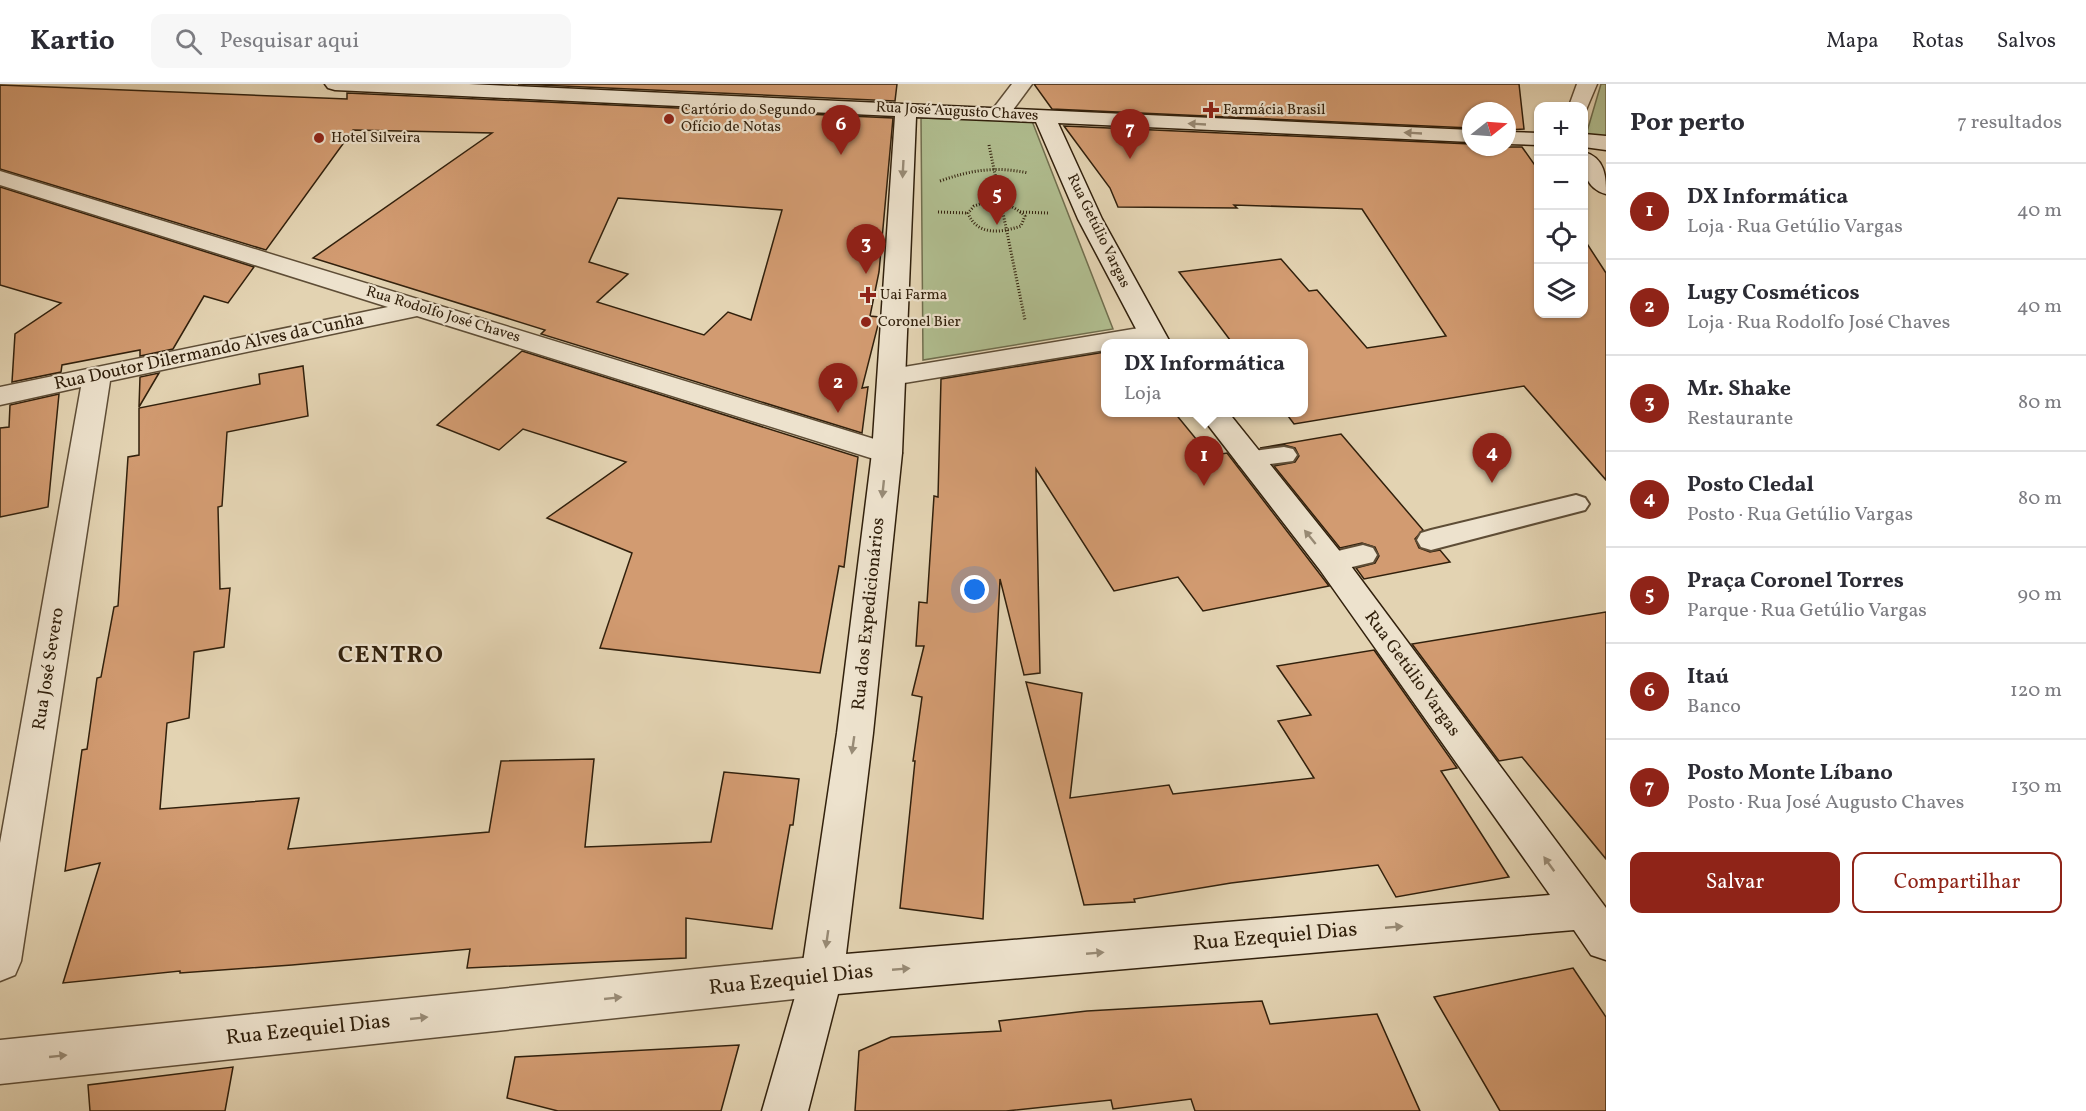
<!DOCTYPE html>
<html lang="pt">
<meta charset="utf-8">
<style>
body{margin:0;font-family:Vollkorn,serif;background:#f7f7f7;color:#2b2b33}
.controls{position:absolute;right:18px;top:18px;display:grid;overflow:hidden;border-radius:12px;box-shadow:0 2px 4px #0004}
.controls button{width:54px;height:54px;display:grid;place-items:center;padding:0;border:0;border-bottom:2px solid #e1e1e2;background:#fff;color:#2b2b33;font:30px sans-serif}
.compass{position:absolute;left:1462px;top:18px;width:54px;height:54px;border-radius:50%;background:#fff;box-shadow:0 2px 4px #0004;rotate:73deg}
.you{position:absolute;left:975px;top:506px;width:21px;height:21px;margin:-15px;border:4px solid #fff;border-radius:50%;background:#1a73e8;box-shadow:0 0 0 9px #1a73e833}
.badge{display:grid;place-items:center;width:39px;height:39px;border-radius:50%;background:#8f2418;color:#fff;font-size:20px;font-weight:700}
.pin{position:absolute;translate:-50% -50px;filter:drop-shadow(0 2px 3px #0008)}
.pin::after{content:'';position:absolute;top:32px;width:21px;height:18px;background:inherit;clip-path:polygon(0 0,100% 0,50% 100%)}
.popup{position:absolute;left:1101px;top:255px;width:207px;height:78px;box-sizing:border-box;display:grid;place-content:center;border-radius:12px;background:#fff;filter:drop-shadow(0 2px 4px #0005);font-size:20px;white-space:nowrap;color:#7c7c81}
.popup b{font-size:22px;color:#2b2b33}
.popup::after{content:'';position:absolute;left:50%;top:100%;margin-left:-12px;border:12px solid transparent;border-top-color:#fff}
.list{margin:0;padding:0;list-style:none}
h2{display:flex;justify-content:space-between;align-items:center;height:78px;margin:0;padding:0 24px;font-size:26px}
h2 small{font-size:20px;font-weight:400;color:#7c7c81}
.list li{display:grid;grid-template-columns:39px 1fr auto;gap:18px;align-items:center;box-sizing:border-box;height:96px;padding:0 24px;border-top:2px solid #e1e1e2}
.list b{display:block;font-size:22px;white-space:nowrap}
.list p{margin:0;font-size:20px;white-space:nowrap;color:#7c7c81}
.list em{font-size:20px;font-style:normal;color:#7c7c81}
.actions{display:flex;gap:12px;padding:18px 24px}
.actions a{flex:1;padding:14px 0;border:2px solid #8f2418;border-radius:12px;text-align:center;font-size:21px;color:#8f2418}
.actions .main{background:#8f2418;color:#fff}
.icon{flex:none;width:33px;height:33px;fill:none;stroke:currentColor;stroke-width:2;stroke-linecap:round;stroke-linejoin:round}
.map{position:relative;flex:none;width:1606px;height:1027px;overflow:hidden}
header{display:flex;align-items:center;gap:36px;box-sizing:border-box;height:84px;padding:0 30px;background:#fff;border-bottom:2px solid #e1e1e2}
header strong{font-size:28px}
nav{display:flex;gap:33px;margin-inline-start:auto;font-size:21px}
.search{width:420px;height:54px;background:#f7f7f7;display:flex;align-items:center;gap:15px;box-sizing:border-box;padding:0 21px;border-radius:12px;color:#7c7c81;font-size:22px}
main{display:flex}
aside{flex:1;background:#fff}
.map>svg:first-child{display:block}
</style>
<header>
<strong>Kartio</strong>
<div class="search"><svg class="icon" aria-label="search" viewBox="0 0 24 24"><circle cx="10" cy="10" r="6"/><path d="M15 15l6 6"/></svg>Pesquisar aqui</div>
<nav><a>Mapa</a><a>Rotas</a><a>Salvos</a></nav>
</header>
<main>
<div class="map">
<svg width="1606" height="1027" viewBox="0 0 1606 1027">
<rect width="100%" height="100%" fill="#e3d3b2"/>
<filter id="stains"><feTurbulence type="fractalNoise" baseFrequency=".00333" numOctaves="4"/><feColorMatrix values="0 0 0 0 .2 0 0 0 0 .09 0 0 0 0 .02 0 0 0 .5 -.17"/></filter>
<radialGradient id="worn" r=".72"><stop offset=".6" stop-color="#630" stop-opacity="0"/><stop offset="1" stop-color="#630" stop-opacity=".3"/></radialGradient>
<!-- green -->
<g fill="#b0bd8f" stroke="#706e4e" stroke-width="1.5">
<polygon points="1601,0 1606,0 1606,54 1586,51"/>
<polygon points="921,34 1032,37 1113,245 923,276"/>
</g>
<!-- building -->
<g fill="#d29b71" stroke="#31200c" stroke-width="1.5" fill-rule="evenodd">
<polygon points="518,0 897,0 895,17"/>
<polygon points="1034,0 1519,0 1524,45 1507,46 1507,27 1471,27 1471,44 1052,25"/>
<path d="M 0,1 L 347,15 L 347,9 L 893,34 L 879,188 L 870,232 L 879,233 L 879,237 L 862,304 L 868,303 L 862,349 L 541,250 L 545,246 L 313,174 L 492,49 L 353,46 L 266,166 L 0,85 ZM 618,114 L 782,126 L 751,236 L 728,228 L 704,251 L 597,218 L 628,190 L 589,178 Z"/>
<polygon points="1064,42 1471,60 1471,63 1522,63 1539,87 1539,230 1584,230 1584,155 1606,189 1606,396 1524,302 1294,340 1285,328 1303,328 1303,260 1233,260 1179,188 1281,175 1309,207 1317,206 1367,264 1446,252 1362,125 1234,121 1237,124 1118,123 1110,104"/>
<polygon points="0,103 254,183 228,219 204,212 173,265 140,272 140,266 62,281 61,288 12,298 15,250 61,219 0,201"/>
<polygon points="522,267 858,373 844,483 839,482 820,589 600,564 632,469 547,434 626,378 523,345 499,366 437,341"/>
<polygon points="1105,268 1105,328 1174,328 1210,372 1227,369 1329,502 1203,527 1178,493 1114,507 1036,385 1040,589 1024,591 1000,495 983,835 900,824 915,677 913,677 922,613 912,611 924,562 916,562 919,518 927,519 934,412 938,413 941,295"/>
<polygon points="303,282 308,332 227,348 222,422 218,423 220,505 230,504 224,563 194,568 189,634 167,639 160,725 299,714 288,765 489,748 501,677 594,675 585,763 711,758 724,688 799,695 793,741 790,741 772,845 686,834 686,874 467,884 470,865 292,881 180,889 180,887 63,899 100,779 65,787 82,666 87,665 97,594 101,593 114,523 118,522 128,373 139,371 139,324 260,300 259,290"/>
<polygon points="159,289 139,323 140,293"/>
<polygon points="59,310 48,423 0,433 0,344 9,343 10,321"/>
<polygon points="1341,350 1423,446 1415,455 1419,464 1430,468 1440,466 1450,478 1364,495 1356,484 1375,479 1379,472 1375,463 1362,459 1340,464 1274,382 1295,378 1299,372 1295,364 1284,361 1260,364"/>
<polygon points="1606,528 1606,775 1522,673 1499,677 1412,560"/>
<polygon points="1374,566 1457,684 1441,687 1509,793 1396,813 1378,781 1231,799 1134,815 1135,818 1084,821 1026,598 1082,609 1070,714 1169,701 1173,710 1314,694 1278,637 1311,631 1277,582"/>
<polygon points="1573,884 1606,933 1606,1027 1500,1027 1434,913"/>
<polygon points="1262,917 1270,940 1377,930 1420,1027 1195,1027 1191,1015 1113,1025 1111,1016 1006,1027 855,1027 859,967 891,953 1001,947 999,937 1087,927"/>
<polygon points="739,961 721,1027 558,1027 507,1014 515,973"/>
<polygon points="233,983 225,1027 90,1027 88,1001"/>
</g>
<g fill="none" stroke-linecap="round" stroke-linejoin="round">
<defs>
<g id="lane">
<polygon points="1284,363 1293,365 1297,371 1293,377 1248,383 1239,381 1235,375 1239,369"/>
<polygon points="1576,411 1585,414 1589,420 1585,426 1431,466 1421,463 1417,456 1421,449 1431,446"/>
<polygon points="1363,461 1373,464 1377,471 1373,478 1331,488 1321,485 1317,478 1321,471"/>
</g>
<g id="street">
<polygon points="1012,0 1032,0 1007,34 1000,36 993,34 989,30"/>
<polygon points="1577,0 1597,0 1586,26 1584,27 1584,22 1569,22"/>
<polygon points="0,87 897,362 902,369 897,376 887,379 877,376 417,232 110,297 21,877 15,891 0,897 0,759 81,303 0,321 0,303 388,223 0,101"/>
<polygon points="1151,242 1160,244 1164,250 1160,256 1142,260 1105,260 1105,266 892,301 882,299 878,293 882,287 892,285"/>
<polygon points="822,872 837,878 843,892 837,906 822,912 0,1000 0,956"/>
</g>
<g id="secondary">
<polygon points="325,0 469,0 1471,46 1471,58 1058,39 1102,135 1171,260 1144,260 1078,135 1036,38 916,33 902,369 873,649 846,870 1550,811 1320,486 1198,328 1228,328 1342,470 1606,824 1606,876 1591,871 1574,846 838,910 808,1027 762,1027 801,892 837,649 872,369 895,32 335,6 328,4"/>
<polygon points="1507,48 1538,49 1538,61 1507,60"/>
<polygon points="1584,50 1606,52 1606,66 1584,63"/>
<path d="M 1584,68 C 1605,74 1606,92 1606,110 C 1586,105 1582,86 1584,68 Z"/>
</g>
</defs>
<!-- lane casing -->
<use href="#lane" stroke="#5e4d36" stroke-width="4"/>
<!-- street casing -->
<use href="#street" stroke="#5e4d36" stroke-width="3"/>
<!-- secondary casing -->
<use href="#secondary" stroke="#31200c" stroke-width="3"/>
<!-- path -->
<g stroke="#31200c" stroke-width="3" stroke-dasharray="1 2" stroke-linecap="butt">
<polyline points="989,61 1025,236"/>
<path d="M 940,97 C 971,86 996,82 1028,89"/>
<path d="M 986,118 C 1002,118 1013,121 1025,132 L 1021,142 C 1001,149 977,152 968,129 L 974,122 Z"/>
<polyline points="938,128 968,129"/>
<polyline points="1020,128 1048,129"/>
</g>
<!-- lane -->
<use href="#lane" fill="#ede2cd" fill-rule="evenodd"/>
<!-- street -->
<use href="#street" fill="#ede2cd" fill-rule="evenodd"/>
<!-- secondary -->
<use href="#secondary" fill="#ede2cd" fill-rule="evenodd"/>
</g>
<!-- one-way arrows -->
<defs><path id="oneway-solid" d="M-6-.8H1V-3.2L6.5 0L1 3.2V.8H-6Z" transform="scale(1.5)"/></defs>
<g fill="#988b76">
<use href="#oneway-solid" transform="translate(1197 40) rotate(-177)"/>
<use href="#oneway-solid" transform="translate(1413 49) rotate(-177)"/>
<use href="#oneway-solid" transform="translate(903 85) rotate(93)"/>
<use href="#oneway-solid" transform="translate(883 405) rotate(96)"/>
<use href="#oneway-solid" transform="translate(1310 453) rotate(-129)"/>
<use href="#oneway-solid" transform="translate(853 661) rotate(98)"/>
<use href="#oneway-solid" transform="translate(1549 780) rotate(-126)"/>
<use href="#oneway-solid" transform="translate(1394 843) rotate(-5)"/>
<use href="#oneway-solid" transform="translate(827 855) rotate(98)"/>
<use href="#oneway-solid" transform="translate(1095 869) rotate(-5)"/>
<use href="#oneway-solid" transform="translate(901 885) rotate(-5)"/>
<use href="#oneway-solid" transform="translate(613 914) rotate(-6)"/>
<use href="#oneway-solid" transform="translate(419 934) rotate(-6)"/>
<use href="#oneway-solid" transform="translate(58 972) rotate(-6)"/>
</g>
<!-- markers -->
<g fill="#8f2418" stroke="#ede2cd" stroke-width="2">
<path d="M1208 17h6v6h6v6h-6v6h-6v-6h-6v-6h6z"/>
<circle cx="669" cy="35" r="6"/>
<circle cx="319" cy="54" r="6"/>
<path d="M865 202h6v6h6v6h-6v6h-6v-6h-6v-6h6z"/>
<circle cx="866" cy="238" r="6"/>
</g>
<g text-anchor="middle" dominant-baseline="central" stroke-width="4.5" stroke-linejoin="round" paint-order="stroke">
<!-- far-poi labels -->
<g font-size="15" fill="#31200c" stroke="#ede2cd" text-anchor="start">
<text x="681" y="26">Cartório do Segundo<tspan x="681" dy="17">Ofício de Notas</tspan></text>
<text x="1223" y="26">Farmácia Brasil</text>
<text x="331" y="54">Hotel Silveira</text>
<text x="880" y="211">Uai Farma</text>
<text x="878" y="238">Coronel Bier</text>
</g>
<!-- far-street labels -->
<g font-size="15" fill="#31200c" stroke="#ede2cd">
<text transform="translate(957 28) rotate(3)">Rua José Augusto Chaves</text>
<text transform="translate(1098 147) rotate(64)">Rua Getúlio Vargas</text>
<text transform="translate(443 231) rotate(17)">Rua Rodolfo José Chaves</text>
</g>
<!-- street labels -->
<g font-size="18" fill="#31200c" stroke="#ede2cd">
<text transform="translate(209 268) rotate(-12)">Rua Doutor Dilermando Alves da Cunha</text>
<text transform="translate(869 530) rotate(-84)">Rua dos Expedicionários</text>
<text transform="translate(49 585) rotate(-81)">Rua José Severo</text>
<text transform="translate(1412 590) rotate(54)">Rua Getúlio Vargas</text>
</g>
<!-- near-street labels -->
<g font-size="21" fill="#31200c" stroke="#ede2cd">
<text transform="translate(1275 853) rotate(-5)">Rua Ezequiel Dias</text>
<text transform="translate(791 896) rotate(-6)">Rua Ezequiel Dias</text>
<text transform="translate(308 946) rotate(-6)">Rua Ezequiel Dias</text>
</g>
<!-- district labels -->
<g font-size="24" font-weight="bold" letter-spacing="1.5" fill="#31200c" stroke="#ede2cd">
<text x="391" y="572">CENTRO</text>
</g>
</g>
<rect width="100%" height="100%" filter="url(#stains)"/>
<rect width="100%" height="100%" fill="url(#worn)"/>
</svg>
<div class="controls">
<button>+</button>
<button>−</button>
<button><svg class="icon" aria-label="locate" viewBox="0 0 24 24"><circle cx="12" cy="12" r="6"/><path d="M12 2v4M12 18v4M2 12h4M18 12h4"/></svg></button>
<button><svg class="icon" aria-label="layers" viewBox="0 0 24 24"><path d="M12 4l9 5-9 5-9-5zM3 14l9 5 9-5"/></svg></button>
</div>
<svg class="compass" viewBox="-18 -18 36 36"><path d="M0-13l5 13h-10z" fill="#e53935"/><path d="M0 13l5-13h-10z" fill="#7c7c81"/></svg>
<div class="you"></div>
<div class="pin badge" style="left:1204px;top:402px">1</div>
<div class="popup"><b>DX Informática</b>Loja</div>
<div class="pin badge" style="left:838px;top:329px">2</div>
<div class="pin badge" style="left:866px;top:190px">3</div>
<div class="pin badge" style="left:1492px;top:399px">4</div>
<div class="pin badge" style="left:997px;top:141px">5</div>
<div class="pin badge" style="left:841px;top:71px">6</div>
<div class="pin badge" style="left:1130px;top:75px">7</div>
</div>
<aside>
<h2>Por perto<small>7 resultados</small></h2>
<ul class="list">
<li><span class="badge">1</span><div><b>DX Informática</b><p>Loja · Rua Getúlio Vargas</p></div><em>40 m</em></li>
<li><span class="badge">2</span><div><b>Lugy Cosméticos</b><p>Loja · Rua Rodolfo José Chaves</p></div><em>40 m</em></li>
<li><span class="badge">3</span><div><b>Mr. Shake</b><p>Restaurante</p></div><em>80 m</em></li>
<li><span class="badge">4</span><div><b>Posto Cledal</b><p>Posto · Rua Getúlio Vargas</p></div><em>80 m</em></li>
<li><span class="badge">5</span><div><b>Praça Coronel Torres</b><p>Parque · Rua Getúlio Vargas</p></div><em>90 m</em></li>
<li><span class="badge">6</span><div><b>Itaú</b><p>Banco</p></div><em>120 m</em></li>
<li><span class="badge">7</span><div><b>Posto Monte Líbano</b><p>Posto · Rua José Augusto Chaves</p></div><em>130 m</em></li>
</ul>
<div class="actions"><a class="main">Salvar</a><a>Compartilhar</a></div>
</aside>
</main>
